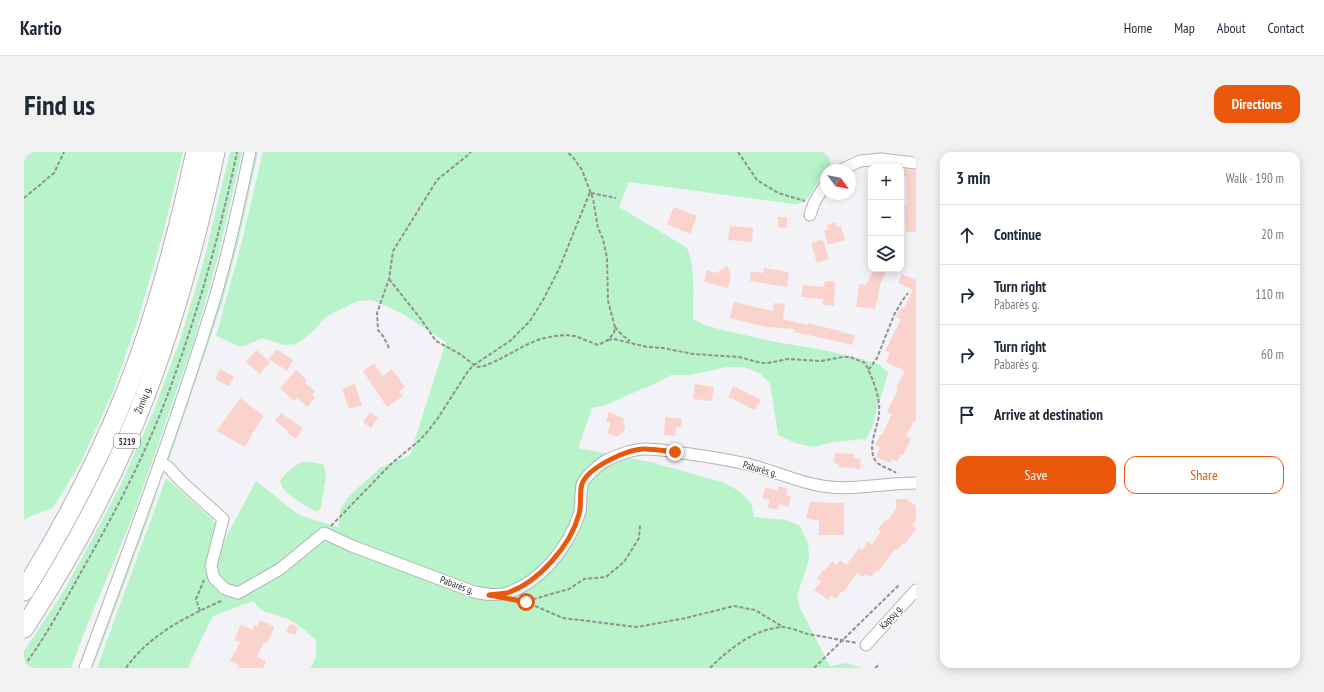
<!DOCTYPE html>
<meta charset="utf-8">
<style>
body{margin:0;font-family:"PT Sans Narrow",sans-serif;background:#f2f2f3;color:#1f2937}
.controls{position:absolute;right:12px;top:12px;display:grid;overflow:hidden;border-radius:8px;box-shadow:0 2px 10px #0003}
.controls button{width:36px;height:36px;display:grid;place-items:center;padding:0;border:0;border-bottom:1px solid #e0e1e3;background:#fff;color:#1f2937;font:20px sans-serif}
.compass{position:absolute;left:796px;top:12px;width:36px;height:36px;border-radius:50%;background:#fff;box-shadow:0 2px 10px #0003;rotate:122deg}
.stop{position:absolute;width:12px;height:12px;margin:-9px;border:3px solid #ea580c;border-radius:50%;background:#fff}
.stop.end{background:#ea580c;border-color:#fff;box-shadow:0 1px 4px #0008}
.list{margin:0;padding:0;list-style:none}
h2{display:flex;justify-content:space-between;align-items:center;height:52px;margin:0;padding:0 16px;font-size:17px}
h2 small{font-size:13px;font-weight:400;color:#747a83}
.list li{display:grid;grid-template-columns:26px 1fr auto;gap:12px;align-items:center;box-sizing:border-box;height:60px;padding:0 16px;border-top:1px solid #e0e1e3}
.list b{display:block;font-size:15px;white-space:nowrap}
.list p{margin:0;font-size:13px;white-space:nowrap;color:#747a83}
.list em{font-size:13px;font-style:normal;color:#747a83}
.actions{display:flex;gap:8px;padding:12px 16px}
.actions a{flex:1;padding:9px 0;border:1px solid #ea580c;border-radius:12px;text-align:center;font-size:14px;color:#ea580c}
.actions .main{background:#ea580c;color:#fff}
.icon{flex:none;width:22px;height:22px;fill:none;stroke:currentColor;stroke-width:2;stroke-linecap:round;stroke-linejoin:round}
.map{position:relative;flex:none;width:892px;height:516px;overflow:hidden;border-radius:12px}
header{display:flex;align-items:center;gap:24px;box-sizing:border-box;height:56px;padding:0 20px;background:#fff;border-bottom:1px solid #e0e1e3}
header strong{font-size:19px}
nav{display:flex;gap:22px;margin-inline-start:auto;font-size:14px}
.intro{display:flex;align-items:center;justify-content:space-between;box-sizing:border-box;height:96px;padding:0 24px}
h1{margin:0;font-size:28px}
.button{padding:10px 18px;border-radius:12px;background:#ea580c;color:#fff;font-size:14px;font-weight:700}
main{display:flex;gap:24px;padding:0 24px}
aside{flex:1;background:#fff;border-radius:12px;box-shadow:0 2px 10px #0003}
.map>svg:first-child{display:block}
</style>
<header>
<strong>Kartio</strong>
<nav><a>Home</a><a>Map</a><a>About</a><a>Contact</a></nav>
</header>
<div class="intro"><h1>Find us</h1><a class="button">Directions</a></div>
<main>
<div class="map">
<svg width="892" height="516" viewBox="0 0 892 516">
<rect width="100%" height="100%" fill="#f3f3f7"/>
<!-- green -->
<g fill="#b9f3c9">
<polygon points="0,0 159,0 137,89 114,167 90,237 57,310 29,356 7,364 0,368"/>
<polygon points="206,0 218,0 195,101 170,189 109,364 64,471 47,516 0,516 0,499 41,437 73,378 96,334 130,258 156,188 179,112"/>
<polygon points="232,0 234,0 215,87 198,151 145,308 144,306 196,152 216,73"/>
<path d="M 239,0 L 799,0 L 805,5 L 807,14 C 803,18 800,20 797,25 C 790,34 786,50 773,52 C 768,53 760,50 754,50 L 605,30 L 595,55 L 662,95 C 672,109 669,149 669,167 L 681,173 L 702,179 L 752,190 L 799,198 L 838,207 L 856,213 L 864,221 L 851,264 L 848,276 L 842,287 L 809,290 L 789,295 L 771,291 L 754,283 L 746,231 L 735,221 L 720,215 L 703,215 L 666,223 L 647,223 L 628,233 L 604,243 L 582,253 L 568,256 L 554,296 L 626,310 L 698,330 L 715,339 L 727,351 L 730,365 L 762,368 L 776,374 L 784,392 L 785,408 L 773,444 L 776,456 L 806,514 L 822,511 L 838,516 L 286,516 L 292,506 L 292,488 C 283,480 273,471 261,466 C 246,460 240,463 229,449 L 189,464 L 164,515 L 167,516 L 73,516 L 142,326 L 188,367 L 192,373 L 193,382 L 201,387 L 232,329 L 275,363 L 314,375 L 317,356 L 326,343 L 356,316 L 386,303 L 422,190 L 377,161 L 348,148 L 334,149 L 303,164 L 287,181 L 272,192 L 260,193 L 239,186 L 217,195 L 192,184 L 215,101 Z"/>
<path d="M 277,310 L 287,310 L 300,313 L 302,324 L 297,356 L 292,360 C 282,354 258,341 256,329 C 262,320 268,316 277,310 Z"/>
<polygon points="138,326 127,360 69,516 68,516"/>
</g>
<!-- building -->
<g fill="#fbd3cd">
<polygon points="877,16 892,18 892,80 882,80 881,54 883,54 882,24 877,26"/>
<polygon points="650,55 673,64 666,82 643,72"/>
<polygon points="754,65 763,65 763,76 754,75"/>
<polygon points="812,70 813,75 817,74 821,88 804,93 800,79 804,77 803,73"/>
<polygon points="706,74 729,76 728,90 704,88"/>
<polygon points="799,87 805,107 793,111 787,91"/>
<polygon points="703,114 707,122 704,136 680,130 683,118 692,121"/>
<polygon points="740,116 765,120 763,135 726,129 727,119 739,121"/>
<polygon points="850,117 863,117 856,133 853,151 852,151 851,157 832,155 835,132 842,133"/>
<polygon points="878,122 892,128 892,270 890,269 882,284 887,287 879,303 877,302 873,310 868,307 866,311 852,305 856,295 851,293 856,283 858,283 868,262 863,260 874,237 872,236 881,219 862,210 866,201 861,199 877,167 872,165 877,155 880,156 889,138 874,131"/>
<polygon points="801,129 811,130 810,154 799,153 799,147 777,145 779,133 800,135"/>
<polygon points="710,150 749,159 750,151 761,152 759,167 783,173 784,171 820,180 820,181 831,183 828,193 794,185 770,180 771,177 742,175 706,166"/>
<polygon points="252,197 269,208 263,219 245,207"/>
<polygon points="232,198 246,210 236,222 222,210"/>
<polygon points="350,211 359,224 368,217 381,235 375,239 379,244 363,255 339,219"/>
<polygon points="196,217 210,225 205,235 191,227"/>
<polygon points="272,218 283,228 281,231 291,239 288,243 291,246 283,255 273,246 270,249 256,236"/>
<polygon points="331,232 338,253 325,257 318,237"/>
<polygon points="671,232 690,235 688,249 669,247"/>
<polygon points="709,234 737,248 731,258 704,245"/>
<polygon points="216,246 240,264 227,283 228,283 221,295 193,279"/>
<polygon points="346,260 354,266 347,276 339,270"/>
<polygon points="585,260 601,267 599,272 602,274 598,282 596,281 594,285 583,281 587,271 582,269"/>
<polygon points="257,261 279,276 272,287 263,281 264,279 251,269"/>
<polygon points="641,265 658,267 657,275 652,275 651,284 640,283"/>
<polygon points="811,301 830,302 830,306 837,307 836,317 815,315 815,312 810,311"/>
<polygon points="755,334 764,337 762,343 767,345 764,355 756,352 753,358 743,355 746,348 738,346 742,335 753,339"/>
<polygon points="872,347 882,347 892,354 892,368 888,374 892,377 881,392 879,391 873,398 871,397 854,420 852,419 847,425 842,422 839,425 833,421 819,441 817,439 812,447 807,443 804,448 790,438 797,429 793,426 800,417 801,418 808,409 813,413 816,408 822,413 835,396 838,398 844,389 848,393 857,379 854,377 861,368 863,369 872,357"/>
<polygon points="786,350 820,351 820,383 795,383 795,369 782,366"/>
<polygon points="236,468 251,475 243,491 240,490 233,505 242,509 239,516 214,516 215,513 206,509 216,490 210,488 217,472 228,478 231,473 233,474"/>
<polygon points="266,472 274,475 271,483 262,480"/>
</g>
<g fill="none" stroke-linecap="round" stroke-linejoin="round">
<defs>
<g id="minor">
<polyline points="817,18 836,9 857,7 892,11"/>
<polyline points="786,63 790,51 802,31"/>
<path d="M 136,310 L 144,315 L 158,330 L 199,367 L 187,414 L 190,426 L 201,437 L 214,441 L 256,417 L 300,381 L 328,394 L 450,440 C 461,442 472,444 483,441 C 517,430 544,395 555,363 C 558,354 556,343 558,333 C 560,325 576,312 583,308 C 593,303 610,297 621,297 C 636,297 651,300 666,302 C 691,306 717,309 740,317 C 760,323 778,331 798,334 C 829,339 861,331 892,331"/>
<polyline points="842,493 892,438"/>
<path d="M 61,516 C 104,400 147,285 184,168 C 202,113 214,56 226,0"/>
</g>
<g id="trunk">
<path d="M 0,439 C 39,376 74,310 102,240 C 133,163 154,81 172,0"/>
<path d="M 0,476 C 39,416 74,354 103,288 C 143,196 170,98 191,0"/>
</g>
</defs>
<!-- minor casing -->
<use href="#minor" stroke="#b2b3b6" stroke-width="13"/>
<!-- trunk casing -->
<use href="#trunk" stroke="#b2b3b6" stroke-width="21"/>
<!-- path -->
<g stroke="#919194" stroke-width="2" stroke-dasharray="4 2" stroke-linecap="butt">
<polyline points="714,0 733,28 754,41 781,49"/>
<polyline points="567,41 592,46"/>
<polyline points="0,46 30,21 40,0"/>
<polyline points="365,127 396,166 412,189 436,202 450,213 454,215 460,214 474,208 502,193 516,187 531,184 542,183 551,184 574,193 584,188 590,181 591,175 584,149 583,106 579,87 574,76 569,47 558,18 548,4 543,0"/>
<polyline points="591,175 598,183 606,189"/>
<path d="M 584,188 L 590,187 L 623,195 L 639,196 L 669,202 L 715,205 L 737,211 L 744,211 L 764,207 L 797,209 L 819,205 L 826,205 L 841,211 C 848,225 857,246 855,262 C 854,276 843,294 851,308 C 855,315 866,316 872,321"/>
<polyline points="365,196 359,184 354,178 353,161 365,127 369,99 413,28 444,3 447,0"/>
<polyline points="844,217 846,216 853,206 870,163 878,149 884,141"/>
<polyline points="307,374 367,312 396,288 404,279 414,266 444,219 450,213 486,189 506,169 519,148 535,117 566,40"/>
<polyline points="494,448 502,450 539,466 613,475 662,466 710,454 731,458 759,475"/>
<polyline points="503,449 545,437 560,427 582,425 600,410 615,386 616,373"/>
<polyline points="176,459 172,447 180,428"/>
<path d="M 0,514 C 23,483 42,447 61,413 C 93,357 123,299 145,239 C 165,185 182,129 196,74 C 202,49 208,25 213,0"/>
<path d="M 102,516 C 126,482 162,465 199,448"/>
<path d="M 686,516 C 705,497 730,477 758,475 C 766,475 776,480 784,482 C 801,485 817,488 833,491"/>
<polyline points="790,516 875,433"/>
<polyline points="851,516 856,512"/>
</g>
<!-- minor -->
<use href="#minor" stroke="#fff" stroke-width="11"/>
<!-- trunk -->
<use href="#trunk" stroke="#fff" stroke-width="19"/>
</g>
<g fill="none" stroke-linecap="round" stroke-linejoin="round">
<!-- route -->
<path stroke="#ea580c" stroke-width="5" d="M 502,450 L 465,443 C 470,442 477,442 483,441 C 514,431 547,393 555,362 C 558,352 555,341 558,332 C 564,315 604,297 620,297 C 630,297 641,299 651,300"/>
</g>
<g text-anchor="middle" dominant-baseline="central" stroke-width="3" stroke-linejoin="round" paint-order="stroke">
<!-- shield labels -->
<rect fill="#fff" stroke="#6b6c6d" stroke-width="1" x="90" y="282" width="26" height="14" rx="3"/>
<g font-size="9" font-weight="bold" fill="#2c2d2e">
<text x="103" y="289">5219</text>
</g>
<!-- street labels -->
<g font-size="10" fill="#2c2d2e" stroke="#fff">
<text transform="translate(119 248) rotate(-69)">Žirnių g.</text>
<text transform="translate(736 317) rotate(16)">Pabarės g.</text>
<text transform="translate(433 433) rotate(20)">Pabarės g.</text>
<text transform="translate(867 465) rotate(-48)">Kapsų g.</text>
</g>
</g>
</svg>
<div class="controls">
<button>+</button>
<button>−</button>
<button><svg class="icon" aria-label="layers" viewBox="0 0 24 24"><path d="M12 4l9 5-9 5-9-5zM3 14l9 5 9-5"/></svg></button>
</div>
<svg class="compass" viewBox="-18 -18 36 36"><path d="M0-13l5 13h-10z" fill="#e53935"/><path d="M0 13l5-13h-10z" fill="#747a83"/></svg>
<div class="stop" style="left:502px;top:450px"></div>
<div class="stop end" style="left:651px;top:300px"></div>
</div>
<aside>
<h2>3 min<small>Walk · 190 m</small></h2>
<ul class="list">
<li><svg class="icon" aria-label="ahead" viewBox="0 0 24 24"><path d="M12 20V5M6 11l6-6 6 6"/></svg><div><b>Continue</b></div><em>20 m</em></li>
<li><svg class="icon" aria-label="right" viewBox="0 0 24 24"><path d="M7 20v-9h11M14 6l5 5-5 5"/></svg><div><b>Turn right</b><p>Pabarės g.</p></div><em>110 m</em></li>
<li><svg class="icon" aria-label="right" viewBox="0 0 24 24"><path d="M7 20v-9h11M14 6l5 5-5 5"/></svg><div><b>Turn right</b><p>Pabarės g.</p></div><em>60 m</em></li>
<li><svg class="icon" aria-label="arrive" viewBox="0 0 24 24"><path d="M6 21V4h12l-3 4 3 4H6"/></svg><div><b>Arrive at destination</b></div></li>
</ul>
<div class="actions"><a class="main">Save</a><a>Share</a></div>
</aside>
</main>
